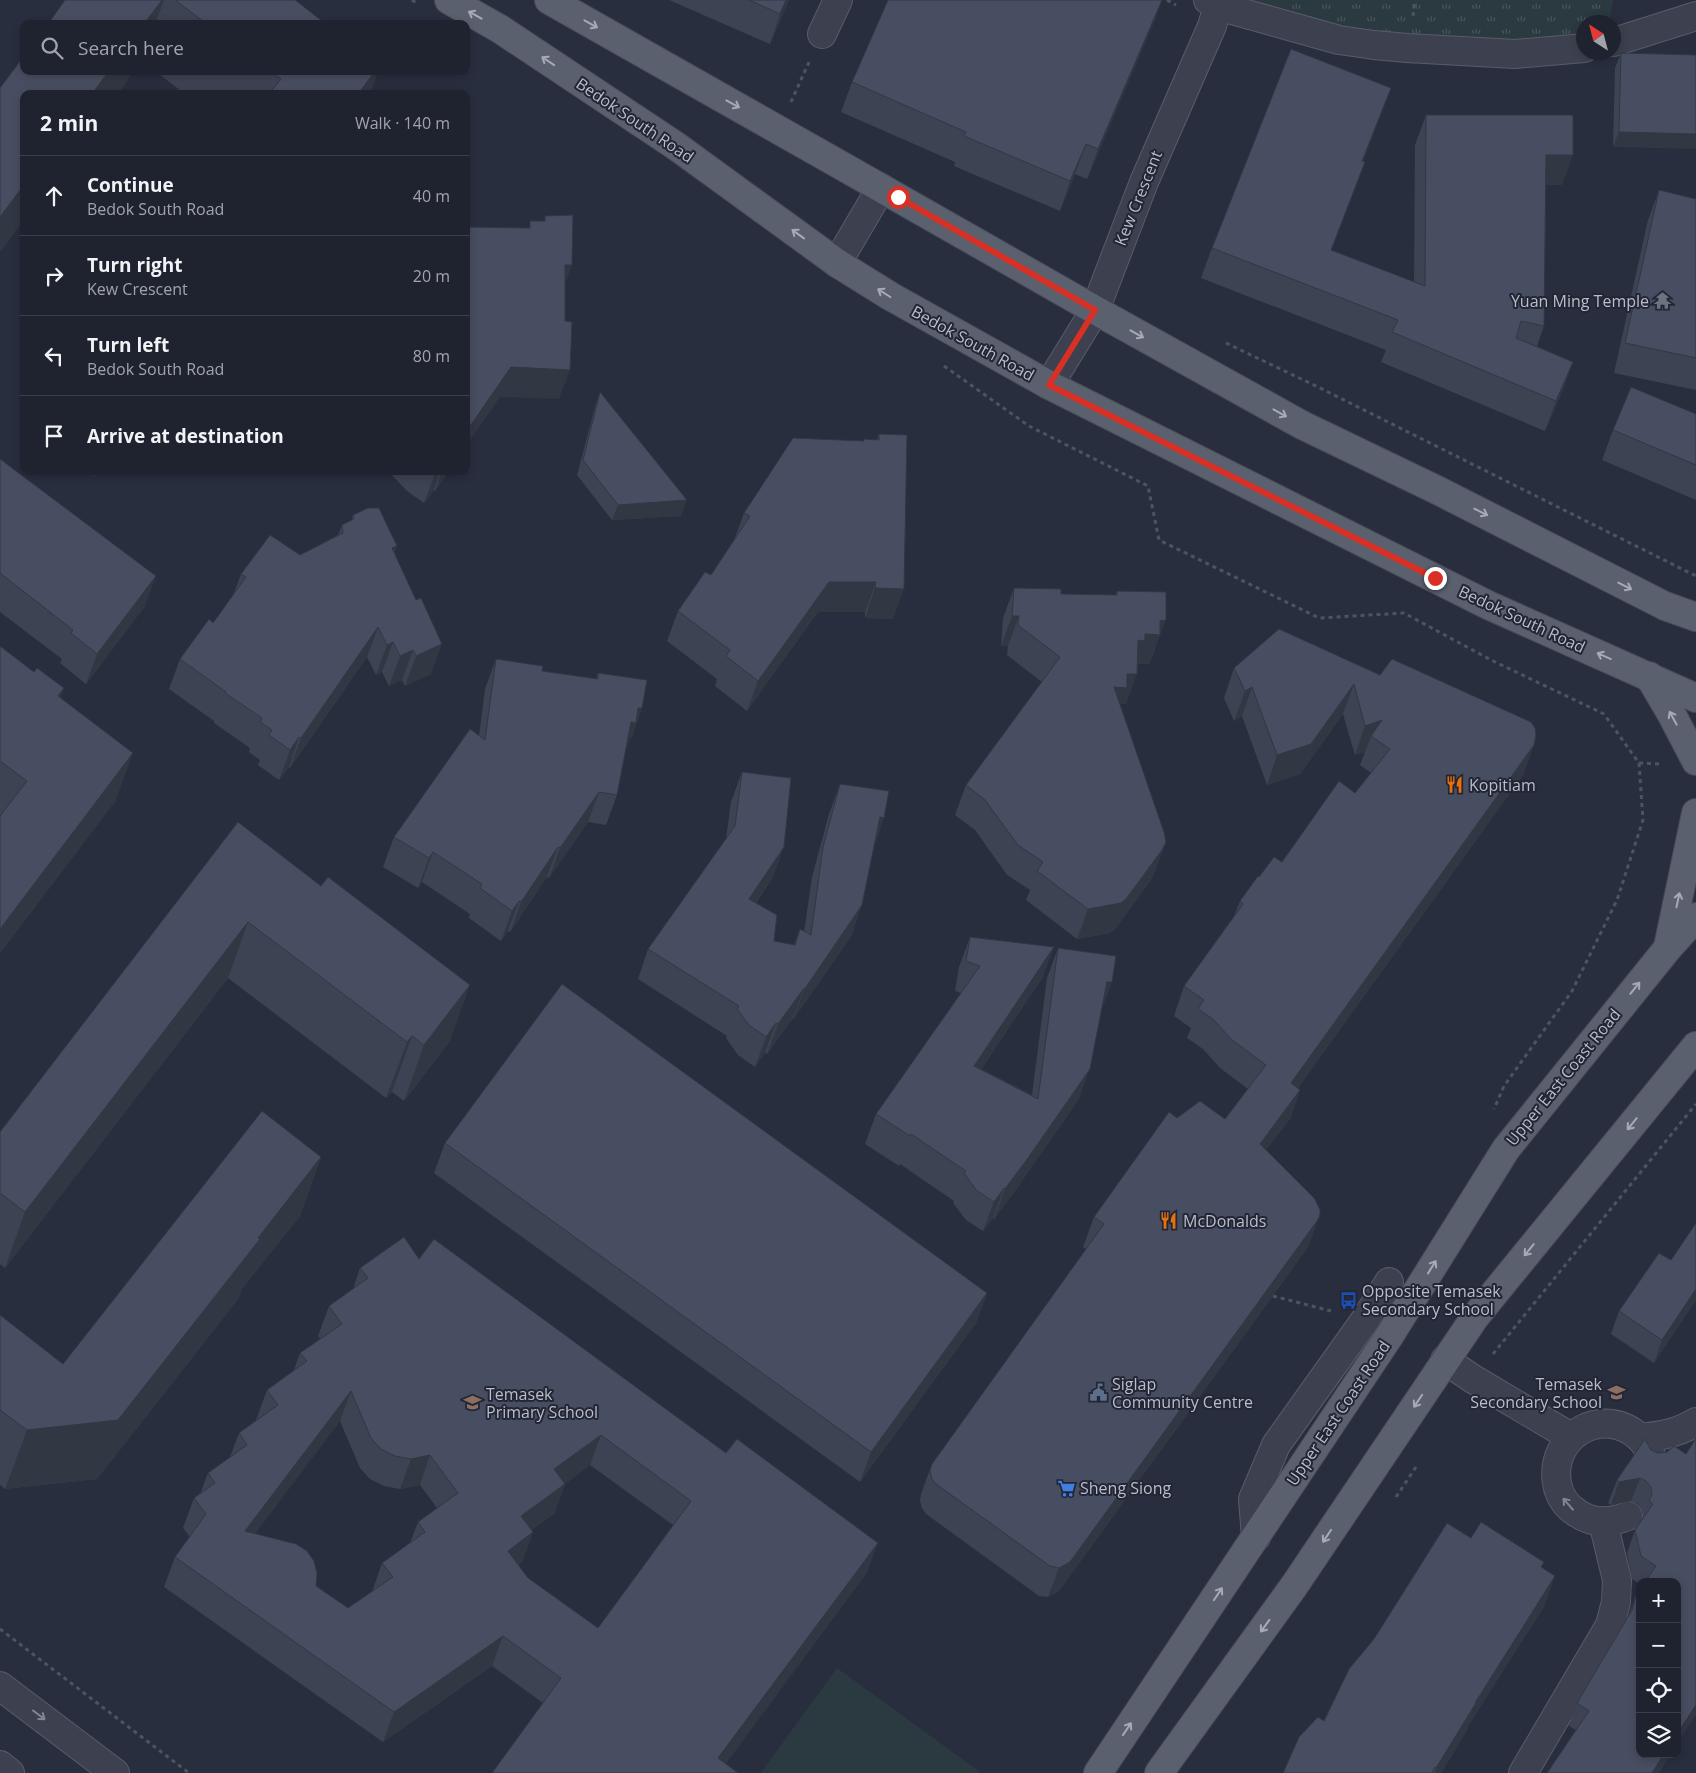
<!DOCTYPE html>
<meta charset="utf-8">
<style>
body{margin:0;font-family:"Open Sans",sans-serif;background:#272a37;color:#f1f3f6}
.controls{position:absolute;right:15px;bottom:15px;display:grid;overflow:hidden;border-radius:10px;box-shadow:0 2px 8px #0003}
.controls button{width:45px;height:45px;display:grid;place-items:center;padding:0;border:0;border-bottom:1px solid #3c3f4b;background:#1f222f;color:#f1f3f6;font:25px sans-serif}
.compass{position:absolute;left:1576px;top:15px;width:45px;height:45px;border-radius:50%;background:#1f222f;box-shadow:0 2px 8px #0003;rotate:324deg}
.stop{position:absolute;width:15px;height:15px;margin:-11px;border:4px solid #d93025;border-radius:50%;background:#fff}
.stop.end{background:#d93025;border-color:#fff;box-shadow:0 1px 5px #0008}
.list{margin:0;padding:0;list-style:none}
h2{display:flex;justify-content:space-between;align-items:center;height:65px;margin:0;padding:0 20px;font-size:21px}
h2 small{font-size:16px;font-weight:400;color:#a1a4aa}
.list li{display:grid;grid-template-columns:32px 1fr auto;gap:15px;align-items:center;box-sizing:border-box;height:80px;padding:0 20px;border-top:1px solid #3c3f4b}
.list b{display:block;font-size:19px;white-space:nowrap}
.list p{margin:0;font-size:16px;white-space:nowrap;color:#a1a4aa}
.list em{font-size:16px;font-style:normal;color:#a1a4aa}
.icon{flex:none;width:28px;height:28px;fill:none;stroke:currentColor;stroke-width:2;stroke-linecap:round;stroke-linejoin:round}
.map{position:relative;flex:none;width:1696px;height:1773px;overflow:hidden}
.search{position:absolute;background:#1f222f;box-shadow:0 2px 8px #0003;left:20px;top:20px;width:450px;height:55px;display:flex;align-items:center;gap:12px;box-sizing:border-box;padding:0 18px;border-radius:10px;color:#a1a4aa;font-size:19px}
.panel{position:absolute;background:#1f222f;box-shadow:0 2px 8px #0003;left:20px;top:90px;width:450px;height:385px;border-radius:10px}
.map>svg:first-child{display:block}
</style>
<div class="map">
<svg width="1696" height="1773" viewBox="0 0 1696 1773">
<defs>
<pattern id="grass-tufts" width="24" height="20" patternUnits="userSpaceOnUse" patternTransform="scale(1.25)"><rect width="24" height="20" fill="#2b3a40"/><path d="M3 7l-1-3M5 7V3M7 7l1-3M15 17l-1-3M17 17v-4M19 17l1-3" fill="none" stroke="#48555a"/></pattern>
</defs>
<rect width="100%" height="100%" fill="#292e3f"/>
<!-- grass -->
<polygon fill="url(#grass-tufts)" points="1233,0 1613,0 1609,22 1584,22 1583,34 1511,41 1370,33"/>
<!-- garden -->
<polygon fill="#2b3a40" points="837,1668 980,1772 980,1773 761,1773"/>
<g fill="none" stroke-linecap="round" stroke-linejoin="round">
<defs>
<g id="minor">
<polyline points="1208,0 1218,6 1339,40 1374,45 1407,48 1515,54 1584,48"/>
<polyline points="822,34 838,0"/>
<polyline points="1614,42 1696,16"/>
<polyline points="837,263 881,188"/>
<polyline points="1049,385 1095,310 1144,182 1212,26 1218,6"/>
<polyline points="1445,1360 1473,1379 1571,1437"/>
<path d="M 1640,1438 C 1661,1436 1678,1433 1696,1422"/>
<path d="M 1628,1516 C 1611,1523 1593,1524 1577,1513 C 1566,1506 1559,1496 1557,1483 C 1549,1434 1605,1404 1640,1438 C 1647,1444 1650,1453 1653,1461"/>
<polyline points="1256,1537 1253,1499 1276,1445 1365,1320 1389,1282"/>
<polyline points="0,1686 115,1773"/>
<polyline points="0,1765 10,1773"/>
<polyline points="1523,1773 1610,1625 1616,1602 1617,1580 1603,1522"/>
</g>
<g id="major">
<polyline points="449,0 500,29 676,146 837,263 890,296 1049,385 1488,605 1696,698"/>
<polyline points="549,0 881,188 1095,310 1302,425 1437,490 1665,606 1696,617"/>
<polyline points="1649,676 1672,715 1696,761"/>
<polyline points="1668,947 1696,813"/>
<polyline points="1098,1773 1388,1338 1506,1149 1668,948 1696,917"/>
<polyline points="1159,1773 1294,1586 1475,1317 1696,1046"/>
</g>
</defs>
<!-- minor casing -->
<use href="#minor" stroke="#585c6a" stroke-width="30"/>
<!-- major casing -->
<use href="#major" stroke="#474a59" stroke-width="30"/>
<!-- path -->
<g stroke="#49575d" stroke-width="3" stroke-dasharray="4 4" stroke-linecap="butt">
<polyline points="412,0 418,4"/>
<polyline points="1167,0 1176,5"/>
<polyline points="1413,16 1415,0"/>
<polyline points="791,102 809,62"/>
<polyline points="1226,343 1318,387 1696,576"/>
<polyline points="944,366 1029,426 1148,486 1159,540 1319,618 1404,613 1491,660 1604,714 1639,763 1643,820 1617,900 1572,991 1504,1086 1494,1109"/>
<polyline points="1639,763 1661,764"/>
<polyline points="1273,1296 1331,1311"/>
<polyline points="1493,1354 1696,1104"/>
<polyline points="1396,1497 1418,1464"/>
<polyline points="0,1629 189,1773"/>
</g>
<!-- minor -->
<use href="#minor" stroke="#3d414f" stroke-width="28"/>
<!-- major -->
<use href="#major" stroke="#5b606f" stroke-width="28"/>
</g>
<!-- wall -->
<g fill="#3e4353" fill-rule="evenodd">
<polygon points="65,0 295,0 326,24 48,24"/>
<polygon points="669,0 789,0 770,44"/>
<polygon points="1156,17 1087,179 1075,174 1060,211 954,166 955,162 841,112 852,82"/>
<polygon points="1621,53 1696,55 1613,147 1615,68"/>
<polygon points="155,71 378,71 370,94 185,94"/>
<polygon points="1391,88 1363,161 1354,192 1331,251 1414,282 1415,145 1426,115 1562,185 1545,185 1544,326 1537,346 1573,362 1562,392 1545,431 1381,362 1386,350 1201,278 1212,248"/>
<polygon points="1659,190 1696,199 1696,390 1614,373 1648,220"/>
<polygon points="600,392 681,516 612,520 577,475 595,407"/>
<polygon points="1696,414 1696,500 1602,460 1613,430"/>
<polygon points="879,434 893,619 865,618 865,612 818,612 747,711 715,686 717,679 667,641 678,611 711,575 734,540 744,513 863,441 877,440"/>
<polygon points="0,459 145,606 86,684 60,663 62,659 0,612"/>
<polygon points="89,471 99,471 95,476"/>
<polygon points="388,471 449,471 435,491 434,490 424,503 407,491"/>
<polygon points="353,515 395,553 431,674 405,686 402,680 389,686 382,672 376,675 367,657 290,768 289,767 279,780 258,765 260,760 249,752 250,748 214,723 214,721 169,689 180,659 213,623 234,593 241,574 300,555 338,535 342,525 351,521"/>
<polygon points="1014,588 1061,594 1116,595 1117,591 1155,650 1149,664 1137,664 1126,704 1121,704 1120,706 1166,842 1155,871 1151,880 1115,929 1110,933 1077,939 1026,900 1030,890 1007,875 975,830 955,815 966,785 1042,682 1007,655 1008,646 1001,646 1003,618"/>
<polygon points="1279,629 1534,745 1523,775 1298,1088 1300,1090 1290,1119 1266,1150 1309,1245 1306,1250 1059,1591 1048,1597 1039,1596 926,1514 922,1508 920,1501 921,1494 932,1464 1086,1249 1083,1247 1094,1217 1177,1118 1225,1119 1248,1089 1220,1068 1203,1049 1187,1038 1191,1028 1174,1016 1184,986 1234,916 1240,901 1259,877 1282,862 1355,793 1371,773 1360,765 1365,752 1355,755 1343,714 1300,774 1267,785 1242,716 1234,721 1224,698 1234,668"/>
<polygon points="0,646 60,698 116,800 0,953"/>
<polygon points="496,659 542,671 596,679 598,673 632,738 630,738 626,750 617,795 606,825 588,822 549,878 547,877 510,932 508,931 501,941 469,918 470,914 422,882 418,888 383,867 394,837 479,736 485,689"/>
<polygon points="742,772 773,877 756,903 774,941 794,945 800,929 804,932 812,877 829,814 840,784 874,846 852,935 793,1020 793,1018 767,1054 765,1053 755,1067 738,1055 726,1038 727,1036 638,979 648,949 726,839 731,802"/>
<polygon points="238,822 450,1041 404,1101 392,1092 386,1098 228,978 5,1268 0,1264 0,1132"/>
<polygon points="970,937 1043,977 981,1069 1032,1095 1047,978 1058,948 1101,1012 1079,1099 1017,1188 994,1219 993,1218 983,1231 966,1220 953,1203 954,1201 900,1164 899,1166 865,1144 876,1114 961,993 955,991 959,967"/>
<polygon points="445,1143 987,1293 976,1323 860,1482 434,1173"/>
<polygon points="321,1157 300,1216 241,1290 239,1298 97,1479 5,1489 0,1485 0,1315 63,1364"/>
<path d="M 419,1259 L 867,1573 L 543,1703 L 492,1666 L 383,1742 L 164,1587 L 175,1557 L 190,1537 L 183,1528 L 194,1498 L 200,1494 L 208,1473 L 230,1457 L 239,1433 L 256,1420 L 267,1390 L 294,1370 L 300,1353 L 320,1339 L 318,1336 L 329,1306 L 353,1289 L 360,1268 ZM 340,1421 L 360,1468 L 370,1479 L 384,1486 L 400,1489 L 420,1485 L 437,1508 L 418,1522 L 410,1543 L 382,1563 L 372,1592 L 348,1608 L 316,1586 L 255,1533 ZM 590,1465 L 673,1525 L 598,1628 L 528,1578 L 518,1565 L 522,1562 L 533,1532 L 531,1530 L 554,1514 L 565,1484 Z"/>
<polygon points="1671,1260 1696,1300 1654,1363 1611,1334 1619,1311"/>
<polygon points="1651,1450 1677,1582 1640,1582 1640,1584 1632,1579 1627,1553 1635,1530 1643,1517 1642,1510 1638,1504 1631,1501 1611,1505 1608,1503 1617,1480"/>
<polygon points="1471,1538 1545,1605 1468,1726 1466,1732 1441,1773 1283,1773"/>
<polygon points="1636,1595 1659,1773 1576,1730 1569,1726 1577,1703 1629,1614"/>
</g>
<!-- shaded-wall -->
<g fill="#323744">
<polygon points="162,0 164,0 155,24 144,24"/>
<polygon points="786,0 789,0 770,44 780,14"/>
<polygon points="1162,0 1156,17 1087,179 1098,149"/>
<polygon points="109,71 134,71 118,94 92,94"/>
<polygon points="375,71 378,71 370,94 358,94"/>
<polygon points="1391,88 1380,117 1351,191 1362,161"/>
<polygon points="1619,132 1696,134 1696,149 1613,147"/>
<polygon points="1086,144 1075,174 1060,211 1070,181"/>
<polygon points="1546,155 1573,155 1562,185 1535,185"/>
<polygon points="1365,162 1354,192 1320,280 1331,250"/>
<polygon points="24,185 24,220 0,252 0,217"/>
<polygon points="565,265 572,265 561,295"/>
<polygon points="1573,362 1562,392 1545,431 1556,401"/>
<polygon points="511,367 570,370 559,399 500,397 466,446 466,432"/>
<polygon points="436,471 440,471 434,490 424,503"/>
<polygon points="442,471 449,471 435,491"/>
<polygon points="687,500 681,516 612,520 618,505"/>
<polygon points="397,546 386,576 392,548"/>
<polygon points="156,576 145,606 86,684 97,654"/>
<polygon points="829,582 876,582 865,612 818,612 747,711 758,681"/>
<polygon points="875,588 904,589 893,619 865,618"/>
<polygon points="1012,616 1019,616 1008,646 1001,646"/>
<polygon points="1166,620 1149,664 1136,664 1138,640 1160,621"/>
<polygon points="378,627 367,657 290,768 301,738"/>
<polygon points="393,642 382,672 376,675 387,645"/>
<polygon points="442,644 431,674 405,686 416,656"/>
<polygon points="413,650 402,680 389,686 400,656"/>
<polygon points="1127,674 1137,674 1126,704 1121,704 1116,718 1114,687"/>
<polygon points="1354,684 1343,714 1300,774 1267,785 1277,755"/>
<polygon points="1252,687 1242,716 1234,721 1245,691"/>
<polygon points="64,688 47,736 58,696"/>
<polygon points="638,708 642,708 632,738 630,738 625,753 631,722"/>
<polygon points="1382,720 1371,736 1365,752 1355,755 1365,726"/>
<polygon points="299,737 289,767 279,780 290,750"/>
<polygon points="1534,745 1523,775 1280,1113 1291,1083"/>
<polygon points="133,753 116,800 0,953 0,929"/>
<polygon points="599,792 588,822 549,878 560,848"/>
<polygon points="880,817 884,818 874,848"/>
<polygon points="1166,842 1155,871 1151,880 1115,929 1110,933 1077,939 1088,909"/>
<polygon points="558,847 547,877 510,932 521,902"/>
<polygon points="784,847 773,877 738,929 749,899"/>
<polygon points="433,852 422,882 418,888 429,858"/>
<polygon points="519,901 508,931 501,941 512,911"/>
<polygon points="862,905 852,935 793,1020 804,990"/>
<polygon points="248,922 228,978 5,1268 25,1212"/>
<polygon points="1054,947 1043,977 964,1096 974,1066"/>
<polygon points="1107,982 1112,982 1101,1012"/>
<polygon points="470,985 450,1041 404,1101 424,1045"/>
<polygon points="804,988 793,1018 767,1054 778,1024"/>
<polygon points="776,1023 765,1053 755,1067 766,1037"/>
<polygon points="412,1036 392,1092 386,1098 407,1042"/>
<polygon points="1090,1069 1079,1099 1017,1188 994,1219 1005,1189"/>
<polygon points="1300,1090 1290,1119 1249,1173 1260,1144"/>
<polygon points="321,1157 300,1216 241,1290 239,1298 97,1479 5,1489 27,1430 258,1238"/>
<polygon points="1004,1188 993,1218 983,1231 994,1202"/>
<polygon points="1320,1215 1309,1245 1306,1250 1059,1591 1048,1597 1059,1568"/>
<polygon points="1696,1289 1696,1300 1654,1363 1662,1340"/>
<polygon points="987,1293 976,1323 860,1482 871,1452"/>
<polygon points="351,1391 340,1421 235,1561 245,1531"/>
<polygon points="601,1435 590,1465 565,1484 554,1514 510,1546 521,1516 554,1469"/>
<polygon points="430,1455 420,1485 400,1489 411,1459"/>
<polygon points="1640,1478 1631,1501 1611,1505 1619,1482"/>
<polygon points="533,1532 522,1562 497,1581 508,1551"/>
<polygon points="878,1543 867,1573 719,1773 718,1758"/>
<polygon points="1555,1576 1545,1605 1468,1726 1466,1732 1441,1773 1435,1773 1436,1768 1475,1703"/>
<polygon points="503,1636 492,1666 383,1742 394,1712"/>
<polygon points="1696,1705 1696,1715 1677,1744 1677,1734"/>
<polygon points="1664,1754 1671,1754 1659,1773 1652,1773"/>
</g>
<!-- building -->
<g fill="#484e61" stroke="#323744" fill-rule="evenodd">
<polygon points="65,0 162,0 144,24 48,24"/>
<polygon points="175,0 295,0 326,24 207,24"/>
<polygon points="749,0 786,0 780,14"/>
<polygon points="888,0 1162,0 1098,149 1086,144 1070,181 964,136 966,132 852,82"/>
<polygon points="1291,49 1391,88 1362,161 1365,162 1331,250 1425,286 1426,115 1573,115 1573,155 1546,155 1544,326 1521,321 1516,338 1573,362 1556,401 1392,332 1398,320 1212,248"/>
<polygon points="1621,53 1696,55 1696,134 1619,132"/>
<polygon points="24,56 24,71 109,71 92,94 24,94 24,185 0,217 0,88"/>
<polygon points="271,71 375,71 358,94 269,94 281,79"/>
<polygon points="1659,190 1696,199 1696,358 1625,343"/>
<polygon points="573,215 572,265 565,265 565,321 572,322 570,370 511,367 466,432 466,227 530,228 530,221 545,221 545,216"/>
<polygon points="1631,387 1696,414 1696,465 1613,430"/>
<polygon points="600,392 687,500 618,505 583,460"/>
<polygon points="879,434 907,435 904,589 875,588 876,582 829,582 758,681 726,656 730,650 678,611 705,572 711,575 750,516 744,513 793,438 864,441 864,439 879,440"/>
<polygon points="0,459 156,576 97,654 71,633 73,630 0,573"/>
<polygon points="368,508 379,508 397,546 392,548 416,600 421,598 442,644 416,656 413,650 400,656 393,642 387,645 378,627 301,738 299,737 290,750 269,735 272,730 260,722 262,718 225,693 226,692 180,659 209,619 213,623 246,577 241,574 270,535 300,555 343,533 342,525 354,519 353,515"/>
<polygon points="1014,588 1061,589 1061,594 1117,595 1117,591 1166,592 1166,620 1160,621 1160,635 1145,634 1145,641 1138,640 1137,674 1127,674 1127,688 1114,687 1164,832 1166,842 1162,850 1126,899 1121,903 1088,909 1037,871 1043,862 1018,845 985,800 966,785 1060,657 1018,625 1019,616 1012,616"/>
<polygon points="1279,629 1380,675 1392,659 1531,722 1535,728 1536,735 1534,745 1291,1083 1300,1090 1260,1144 1315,1199 1320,1210 1320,1215 1317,1221 1070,1562 1059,1568 1050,1566 936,1484 932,1479 930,1471 932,1464 1104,1224 1094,1217 1169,1112 1177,1118 1200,1101 1225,1119 1266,1065 1231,1039 1213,1019 1198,1009 1204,1000 1184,986 1243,904 1240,901 1258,876 1259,877 1274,857 1282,862 1339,781 1355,793 1390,749 1371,736 1382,720 1365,726 1354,684 1311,744 1277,755 1252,687 1245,691 1234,668"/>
<polygon points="0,646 34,672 37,668 64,688 58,696 133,753 0,929 0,816 27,781 0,761"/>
<polygon points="496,659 543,666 542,671 598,679 598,673 647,680 642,708 638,708 636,723 631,722 617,795 599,792 560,848 558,847 521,902 519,901 512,911 480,888 482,884 433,852 429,858 394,837 470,729 485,740"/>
<polygon points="742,772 791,778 784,847 749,899 777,915 774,941 795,945 800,929 811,935 823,847 840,784 889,791 884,818 880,817 862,905 804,990 804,988 778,1024 776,1023 766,1037 749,1025 737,1009 739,1006 648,949 735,826"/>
<polygon points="238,822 321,886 328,877 470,985 424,1045 412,1036 407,1042 248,922 25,1212 0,1193 0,1132"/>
<polygon points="970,937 1054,947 974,1066 1038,1099 1058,948 1116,956 1112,982 1107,982 1104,997 1090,1069 1028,1158 1005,1189 1004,1188 994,1202 976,1190 964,1173 966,1171 911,1134 910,1136 876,1114 980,966 966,961"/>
<polygon points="562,984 987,1293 871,1452 445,1143"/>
<polygon points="262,1111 321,1157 258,1238 260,1239 118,1420 27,1430 0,1410 0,1315 63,1364"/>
<polygon points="1696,1223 1696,1289 1662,1340 1619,1311 1659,1253 1671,1260"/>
<path d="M 404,1237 L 419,1259 L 434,1239 L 726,1453 L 737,1439 L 878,1543 L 718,1758 L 738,1773 L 492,1773 L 561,1678 L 503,1636 L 394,1712 L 175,1557 L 206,1514 L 194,1498 L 215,1483 L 208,1473 L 247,1445 L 239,1433 L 278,1405 L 267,1390 L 307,1361 L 300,1353 L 342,1324 L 329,1306 L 368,1278 L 360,1268 ZM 351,1391 L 371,1438 L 381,1449 L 395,1456 L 411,1459 L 430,1455 L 458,1493 L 418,1522 L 425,1532 L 382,1563 L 393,1577 L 348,1608 L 316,1586 L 317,1573 L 314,1561 L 307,1551 L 296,1544 L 245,1531 ZM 601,1435 L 691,1501 L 598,1628 L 528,1578 L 508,1551 L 533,1532 L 521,1516 L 565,1484 L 554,1469 Z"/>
<polygon points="1696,1438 1696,1705 1677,1734 1677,1582 1645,1582 1656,1566 1641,1556 1635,1530 1653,1504 1649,1501 1652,1495 1651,1487 1646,1481 1640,1478 1619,1482 1617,1480 1645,1439 1651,1450 1658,1453 1667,1452 1674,1446 1686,1454"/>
<polygon points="1481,1522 1544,1562 1541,1567 1555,1576 1475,1703 1476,1703 1436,1768 1435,1767 1432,1773 1283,1773 1299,1737 1318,1717 1324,1721 1349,1669 1374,1639 1447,1523 1471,1538"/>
<polygon points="1640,1590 1640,1754 1664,1754 1652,1773 1547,1773 1589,1711 1577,1703 1632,1610 1636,1595"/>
</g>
<!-- one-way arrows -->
<defs><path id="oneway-shaft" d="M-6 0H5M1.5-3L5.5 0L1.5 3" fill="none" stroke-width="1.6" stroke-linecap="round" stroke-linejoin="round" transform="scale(1.25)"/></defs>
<g stroke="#a7aab8">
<use href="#oneway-shaft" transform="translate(475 15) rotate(-151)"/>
<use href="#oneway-shaft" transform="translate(591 24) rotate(29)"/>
<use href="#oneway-shaft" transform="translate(548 61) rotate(-146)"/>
<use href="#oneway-shaft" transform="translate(733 104) rotate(29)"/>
<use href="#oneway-shaft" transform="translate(798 234) rotate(-144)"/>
<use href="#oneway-shaft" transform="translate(884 293) rotate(-148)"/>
<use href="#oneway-shaft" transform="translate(1137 334) rotate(29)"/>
<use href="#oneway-shaft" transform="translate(1280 413) rotate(29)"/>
<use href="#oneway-shaft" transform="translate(1481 512) rotate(27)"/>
<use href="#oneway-shaft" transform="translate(1625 586) rotate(27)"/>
<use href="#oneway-shaft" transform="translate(1604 656) rotate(-156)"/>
<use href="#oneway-shaft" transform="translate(1673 718) rotate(-119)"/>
<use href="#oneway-shaft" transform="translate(1678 900) rotate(-78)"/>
<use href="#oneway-shaft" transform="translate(1635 988) rotate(-51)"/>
<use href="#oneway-shaft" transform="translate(1632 1124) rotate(129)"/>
<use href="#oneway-shaft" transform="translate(1529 1250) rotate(129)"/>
<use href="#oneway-shaft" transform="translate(1432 1267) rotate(-58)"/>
<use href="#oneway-shaft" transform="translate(1418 1401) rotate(124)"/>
<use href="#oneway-shaft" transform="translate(1327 1536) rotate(124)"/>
<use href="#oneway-shaft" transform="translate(1218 1594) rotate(-56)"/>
<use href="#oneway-shaft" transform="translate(1265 1626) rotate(126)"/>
<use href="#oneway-shaft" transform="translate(1127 1729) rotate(-56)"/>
</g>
<g stroke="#828593">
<use href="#oneway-shaft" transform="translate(1568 1504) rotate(-131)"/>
<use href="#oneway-shaft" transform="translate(39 1715) rotate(37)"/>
</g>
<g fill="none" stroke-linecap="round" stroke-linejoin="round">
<!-- route -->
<polyline stroke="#d93025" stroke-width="6" points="898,197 1095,310 1049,385 1435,578"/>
</g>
<!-- icons -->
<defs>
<symbol id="temple-bare" viewBox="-9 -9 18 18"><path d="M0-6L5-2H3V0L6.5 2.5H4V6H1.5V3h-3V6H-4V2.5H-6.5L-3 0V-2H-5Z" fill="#6b7280" stroke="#222635" stroke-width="2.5" paint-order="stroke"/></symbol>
<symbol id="restaurant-bare" viewBox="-9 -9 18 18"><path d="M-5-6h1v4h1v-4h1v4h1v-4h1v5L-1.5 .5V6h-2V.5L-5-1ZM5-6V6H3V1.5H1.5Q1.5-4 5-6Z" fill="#e8710a" stroke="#222635" stroke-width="2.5" paint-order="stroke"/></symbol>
<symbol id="bus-bare" viewBox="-9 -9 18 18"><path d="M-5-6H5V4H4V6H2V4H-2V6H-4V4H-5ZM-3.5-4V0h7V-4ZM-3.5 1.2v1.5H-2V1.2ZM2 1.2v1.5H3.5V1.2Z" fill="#1a4fb4" stroke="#222635" stroke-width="2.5" paint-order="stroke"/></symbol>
<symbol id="civic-bare" viewBox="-9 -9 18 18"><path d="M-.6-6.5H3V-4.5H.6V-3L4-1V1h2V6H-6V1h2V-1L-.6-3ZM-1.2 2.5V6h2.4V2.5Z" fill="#5c6f8a" stroke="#222635" stroke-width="2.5" paint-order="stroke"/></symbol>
<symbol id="school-bare" viewBox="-9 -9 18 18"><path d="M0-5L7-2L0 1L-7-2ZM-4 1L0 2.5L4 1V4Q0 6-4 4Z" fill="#8d6e63" stroke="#222635" stroke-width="2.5" paint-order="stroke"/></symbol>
<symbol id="supermarket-bare" viewBox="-9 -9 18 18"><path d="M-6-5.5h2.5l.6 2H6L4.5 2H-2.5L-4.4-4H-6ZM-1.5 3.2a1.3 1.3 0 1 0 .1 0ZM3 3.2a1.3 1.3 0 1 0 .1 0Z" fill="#3f7fe0" stroke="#222635" stroke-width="2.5" paint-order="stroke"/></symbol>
</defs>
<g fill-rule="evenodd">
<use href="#temple-bare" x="1650" y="288" width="25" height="25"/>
<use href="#restaurant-bare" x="1442" y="772" width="25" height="25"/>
<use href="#restaurant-bare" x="1156" y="1208" width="25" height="25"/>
<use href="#bus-bare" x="1336" y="1288" width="25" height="25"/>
<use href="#civic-bare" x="1086" y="1380" width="25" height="25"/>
<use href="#school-bare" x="1604" y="1380" width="25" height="25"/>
<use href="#school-bare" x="460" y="1390" width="25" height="25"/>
<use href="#supermarket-bare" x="1054" y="1476" width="25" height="25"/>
</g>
<g text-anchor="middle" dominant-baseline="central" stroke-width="4" stroke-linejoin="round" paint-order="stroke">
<!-- street labels -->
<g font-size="16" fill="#babdca" stroke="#222635">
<text transform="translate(635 120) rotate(34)">Bedok South Road</text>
<text transform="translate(1138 198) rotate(-68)">Kew Crescent</text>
<text transform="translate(973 343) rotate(29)">Bedok South Road</text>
<text transform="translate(1522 619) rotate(25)">Bedok South Road</text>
<text transform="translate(1563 1077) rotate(-51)">Upper East Coast Road</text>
<text transform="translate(1338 1413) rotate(-56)">Upper East Coast Road</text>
</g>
<!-- poi labels -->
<g font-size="16" fill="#babdca" stroke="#222635" text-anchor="start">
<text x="1649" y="301" text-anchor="end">Yuan Ming Temple</text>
<text x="1469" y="785">Kopitiam</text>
<text x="1183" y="1221">McDonalds</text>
<text x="1362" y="1291">Opposite Temasek<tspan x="1362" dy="18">Secondary School</tspan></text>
<text x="1112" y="1384">Siglap<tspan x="1112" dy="18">Community Centre</tspan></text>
<text x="1602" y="1384" text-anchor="end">Temasek<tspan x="1602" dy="18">Secondary School</tspan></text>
<text x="486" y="1394">Temasek<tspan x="486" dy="18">Primary School</tspan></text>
<text x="1080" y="1488">Sheng Siong</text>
</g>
</g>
</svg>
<div class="controls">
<button>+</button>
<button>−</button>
<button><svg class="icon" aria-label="locate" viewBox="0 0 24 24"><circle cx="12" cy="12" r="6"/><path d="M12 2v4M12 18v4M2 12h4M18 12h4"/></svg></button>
<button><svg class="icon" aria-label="layers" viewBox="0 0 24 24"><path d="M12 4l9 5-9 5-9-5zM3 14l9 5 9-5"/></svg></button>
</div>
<svg class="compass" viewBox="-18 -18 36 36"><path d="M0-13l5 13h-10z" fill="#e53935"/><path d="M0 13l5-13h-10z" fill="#a1a4aa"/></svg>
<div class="stop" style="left:898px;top:197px"></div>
<div class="stop end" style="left:1435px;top:578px"></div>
<div class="search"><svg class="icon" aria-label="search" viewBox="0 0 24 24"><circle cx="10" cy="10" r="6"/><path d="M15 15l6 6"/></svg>Search here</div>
<section class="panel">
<h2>2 min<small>Walk · 140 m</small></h2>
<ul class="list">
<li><svg class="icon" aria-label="ahead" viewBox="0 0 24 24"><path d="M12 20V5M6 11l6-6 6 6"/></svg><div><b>Continue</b><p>Bedok South Road</p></div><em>40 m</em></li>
<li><svg class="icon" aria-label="right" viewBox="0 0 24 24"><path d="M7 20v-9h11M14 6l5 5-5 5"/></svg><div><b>Turn right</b><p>Kew Crescent</p></div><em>20 m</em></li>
<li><svg class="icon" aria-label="left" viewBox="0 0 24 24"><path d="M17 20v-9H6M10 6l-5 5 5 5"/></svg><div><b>Turn left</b><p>Bedok South Road</p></div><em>80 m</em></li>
<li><svg class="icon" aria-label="arrive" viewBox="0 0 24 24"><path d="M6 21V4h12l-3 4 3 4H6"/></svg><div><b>Arrive at destination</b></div></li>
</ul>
</section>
</div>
